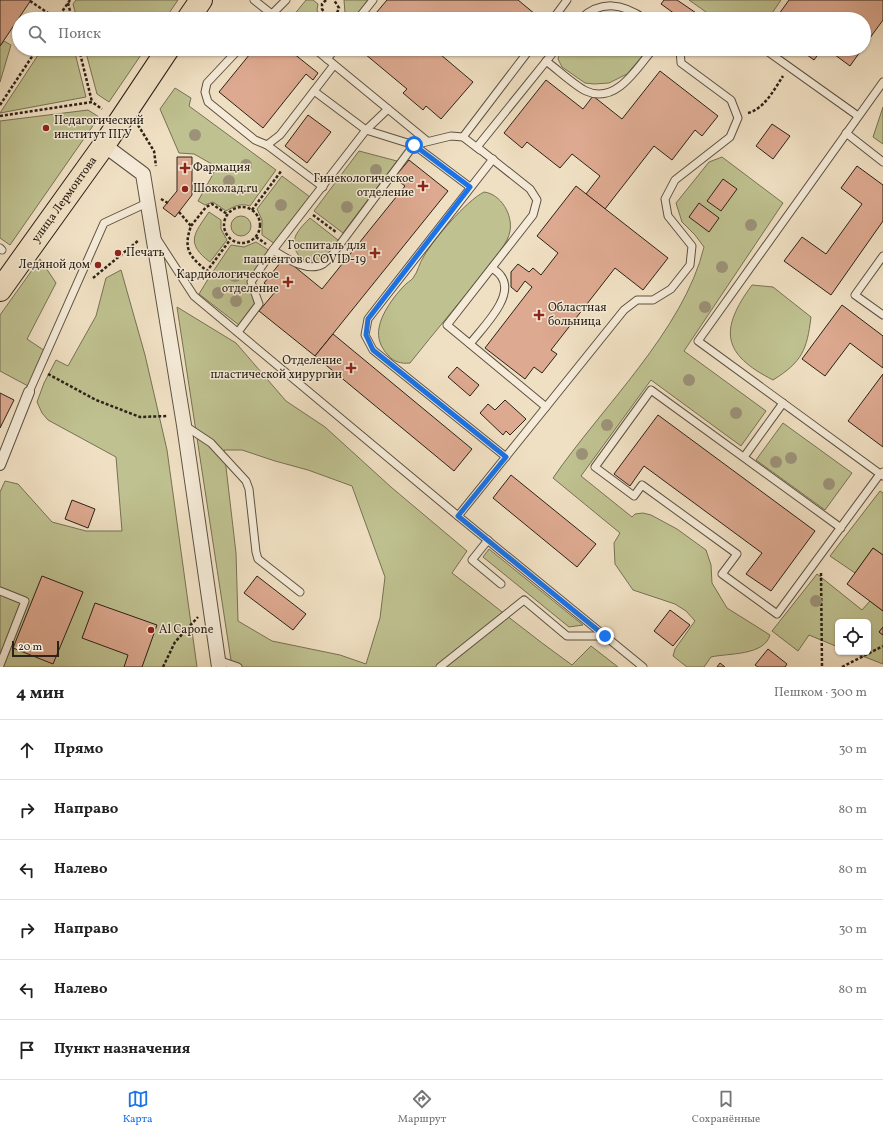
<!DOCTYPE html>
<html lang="ru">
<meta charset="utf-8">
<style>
body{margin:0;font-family:Vollkorn,serif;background:#f6f6f6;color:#222}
.controls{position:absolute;right:12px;bottom:12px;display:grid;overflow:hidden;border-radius:6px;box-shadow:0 1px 3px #0004}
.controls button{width:36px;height:36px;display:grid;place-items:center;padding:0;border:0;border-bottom:1px solid #e0e0e0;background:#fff;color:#222;font:20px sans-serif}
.scale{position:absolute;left:12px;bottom:10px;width:47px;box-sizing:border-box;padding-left:4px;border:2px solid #2c2218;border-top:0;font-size:11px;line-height:14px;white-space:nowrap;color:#2c2218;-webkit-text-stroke:3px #f5ebd8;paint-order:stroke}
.stop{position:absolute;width:12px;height:12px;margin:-9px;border:3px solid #1a73e8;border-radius:50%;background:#fff}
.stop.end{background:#1a73e8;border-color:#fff;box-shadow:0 1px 4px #0008}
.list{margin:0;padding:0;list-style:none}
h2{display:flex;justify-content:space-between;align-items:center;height:52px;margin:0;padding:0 16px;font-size:17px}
h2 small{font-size:13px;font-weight:400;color:#767676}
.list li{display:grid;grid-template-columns:26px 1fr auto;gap:12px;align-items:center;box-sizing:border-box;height:60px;padding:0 16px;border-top:1px solid #e0e0e0}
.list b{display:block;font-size:15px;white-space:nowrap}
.list em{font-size:13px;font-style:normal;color:#767676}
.icon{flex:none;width:22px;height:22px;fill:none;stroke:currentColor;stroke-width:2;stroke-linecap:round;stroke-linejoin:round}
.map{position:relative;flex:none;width:883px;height:667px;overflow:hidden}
.search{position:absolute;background:#fff;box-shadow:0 1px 3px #0004;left:12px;right:12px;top:12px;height:44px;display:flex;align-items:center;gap:10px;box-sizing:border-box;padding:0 14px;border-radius:22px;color:#767676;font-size:15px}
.sheet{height:412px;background:#fff}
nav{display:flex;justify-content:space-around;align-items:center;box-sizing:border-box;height:56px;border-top:1px solid #e0e0e0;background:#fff;font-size:11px;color:#767676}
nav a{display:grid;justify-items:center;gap:2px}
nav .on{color:#1a73e8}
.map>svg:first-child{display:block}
</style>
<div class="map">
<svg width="883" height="667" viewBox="0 0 883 667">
<rect width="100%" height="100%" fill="#f0e0c3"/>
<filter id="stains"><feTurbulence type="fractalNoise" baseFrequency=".005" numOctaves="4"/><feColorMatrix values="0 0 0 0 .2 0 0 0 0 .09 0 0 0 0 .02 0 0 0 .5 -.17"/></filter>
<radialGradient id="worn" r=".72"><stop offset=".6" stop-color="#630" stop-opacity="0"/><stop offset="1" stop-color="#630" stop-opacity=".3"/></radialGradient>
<!-- green -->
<g fill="#bfc190" stroke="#767254" fill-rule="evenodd">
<polygon points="76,0 178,0 165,19 77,19 73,4"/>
<polygon points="306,0 313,0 318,4 317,10 319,15 316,19 293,19 293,16"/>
<polygon points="368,0 353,19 345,13 344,0"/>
<polygon points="689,0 781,0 768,19 716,19"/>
<polygon points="4,41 11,45 0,82 0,46"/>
<polygon points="42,49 74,49 86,97 0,113"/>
<polygon points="85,49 145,49 109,102 97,94"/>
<polygon points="564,49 648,49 627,74 609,83 594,84 585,83 562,67 558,59 559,53"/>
<path d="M 175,88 L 191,98 L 189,106 L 276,170 L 250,206 C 240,203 235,206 226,211 L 213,202 L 205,205 L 198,201 L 217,167 L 194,154 L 179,153 L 160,109 Z"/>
<polygon points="883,107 883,144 873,137"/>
<polygon points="88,110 99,117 10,245 0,238 0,121"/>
<polygon points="359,151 397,161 343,233 314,211"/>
<path d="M 722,157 L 783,203 L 684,351 L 766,411 L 741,446 L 651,380 L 581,476 L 632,517 L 635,514 L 643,513 L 651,515 L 677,529 L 706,550 L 711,565 L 712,583 L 727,608 L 770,635 C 764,656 728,653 711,657 L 704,667 L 687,667 L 673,656 L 675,649 L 695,621 L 686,611 L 675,604 L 633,590 L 615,564 L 614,543 L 620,533 L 553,478 C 601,408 684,330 704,247 L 695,235 L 682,222 L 676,203 L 709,162 Z"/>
<polygon points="282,176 310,197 275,244 262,235 262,220 257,209"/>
<path d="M 484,192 C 501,194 513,215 510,231 C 508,243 496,256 489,265 C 464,298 436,330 410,363 C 401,364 394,362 388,355 C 381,348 377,338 379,328 C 381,314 394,296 404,286 C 406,283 411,281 413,278 C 418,272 419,263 424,256 C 434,239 466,201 484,192 Z"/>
<path d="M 209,212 L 221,220 L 221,229 L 227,240 L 210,262 C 185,243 194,234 209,212 Z"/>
<circle cx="241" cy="226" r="10"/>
<path d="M 310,218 L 338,240 C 333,246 327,258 319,261 C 304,267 289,250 296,235 C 299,229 305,223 310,218 Z"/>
<polygon points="256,242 270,251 249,280 255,306 239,325 199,294 210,276 231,245 244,247"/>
<polygon points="40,259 56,283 27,339 45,351 28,386 0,371 0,315"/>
<polygon points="121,270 145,355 167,450 197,667 0,667 0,492 5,481 18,484 52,522 86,531 122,531 116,457 48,420 42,413 37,402 44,383 56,360 68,366 96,316 106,278"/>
<path d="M 752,285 L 773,287 L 811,317 C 807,350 802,362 773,380 C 722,354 719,330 752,285 Z"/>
<path d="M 177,307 L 236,343 L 286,401 L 325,427 L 391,487 L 467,551 L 452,573 C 493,604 531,636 572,665 L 591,646 L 618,667 L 232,667 ZM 224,450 L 242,450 L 275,461 L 308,470 L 352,486 L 385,577 L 380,618 L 366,664 L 340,655 L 272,641 L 238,621 L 236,553 Z"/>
<polygon points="783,423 852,473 825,510 756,460"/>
<polygon points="880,491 883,493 883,555 873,548 855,573 830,556"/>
<polygon points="489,549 583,625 569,627 483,557"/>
<polygon points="817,574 862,610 870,601 883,611 883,627 879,632 883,635 883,664 852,652 868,652 868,622 838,622 838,647 809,635 798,651 772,631"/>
</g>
<!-- building -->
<g fill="#dda990" stroke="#2c2218">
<polygon points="0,0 31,0 0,46"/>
<polygon points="387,0 518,0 535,14 531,19 460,19 458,17 456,19 371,19"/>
<polygon points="664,0 677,0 705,19 682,19 661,4"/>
<polygon points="789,0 883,0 883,20 864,46 864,19 786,19 779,14"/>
<polygon points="254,49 288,49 318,73 313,80 306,74 263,128 219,92"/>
<polygon points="359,49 434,49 473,82 441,119 426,106 423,110 403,93 407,89"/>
<polygon points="799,49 822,49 814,60"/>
<polygon points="827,49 862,49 850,66"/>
<polygon points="660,71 718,116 702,136 695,130 672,160 654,146 605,209 586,194 600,176 572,154 560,168 527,142 522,148 504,133 546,80 583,109 593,96 622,119"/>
<polygon points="308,115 331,132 307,163 285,146"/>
<polygon points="772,124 790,136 773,159 756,146"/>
<polygon points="177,157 192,157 192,195 175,217 163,208 177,191"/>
<polygon points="409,160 448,191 315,356 259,311 275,292 264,283 284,258 322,289 405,186 394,178"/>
<polygon points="857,166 883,185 883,221 831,295 784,261 802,237 826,254 862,204 841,188"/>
<polygon points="723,179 737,189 721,211 707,201"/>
<polygon points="576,186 668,258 643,290 615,268 551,350 557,354 542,373 534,367 525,379 485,348 532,287 525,281 517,292 511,287 511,272 518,264 529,272 533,268 541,275 558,253 537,236"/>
<polygon points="699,203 719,218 709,232 689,217"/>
<polygon points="842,305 883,336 883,368 850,343 825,376 802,359"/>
<polygon points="333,334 472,449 454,471 315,356"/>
<polygon points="457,367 479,385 470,396 448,377"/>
<polygon points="883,374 883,447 848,421"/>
<polygon points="0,393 14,400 0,428"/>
<polygon points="505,400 526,419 510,435 506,431 503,435 480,413 488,404 495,410"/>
<polygon points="658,415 815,531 771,591 746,574 762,553 644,466 630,486 614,474"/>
<polygon points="511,475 596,544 577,567 493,498"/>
<polygon points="72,500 95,509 88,528 65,519"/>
<polygon points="873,548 883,555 883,611 847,584"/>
<polygon points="42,576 83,592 53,664 13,648"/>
<polygon points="257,576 306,614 293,630 244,593"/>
<polygon points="95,603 157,625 142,667 124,667 128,655 82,638"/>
<polygon points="670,610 690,625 673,646 654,631"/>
<polygon points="883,627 883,635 879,632"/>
<polygon points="768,649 787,664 785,667 758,667 755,665"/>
<polygon points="720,663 725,667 717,667"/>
</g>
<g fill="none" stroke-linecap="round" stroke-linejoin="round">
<defs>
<g id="service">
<polyline points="254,0 278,19"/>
<polyline points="267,19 286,0"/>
<polyline points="358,19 373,0"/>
<polyline points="553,19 567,0"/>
<path d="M 580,19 C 601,0 622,3 645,19"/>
<polyline points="239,49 207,83 205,92 208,102 255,140 267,145 280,135 334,65"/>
<polyline points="315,49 427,141"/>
<polyline points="764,49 858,116"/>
<polyline points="327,59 335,49"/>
<path d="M 546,61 C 557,69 575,86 586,91 C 616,105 637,68 653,49"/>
<polyline points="314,91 366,130 414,145 470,187"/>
<polyline points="846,133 883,162"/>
<polyline points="463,137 530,49"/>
<polyline points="267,145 323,187"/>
<polyline points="493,159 368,319 365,335 373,350 506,457"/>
<polyline points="157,239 194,296 458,516 643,667"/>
<polyline points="0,248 2,250"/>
<path d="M 273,250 C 286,258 307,273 323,264 C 326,262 330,258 332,255 L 414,145 L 451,136 L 463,137 L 480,150"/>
<polyline points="883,256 855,295 883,315"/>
<polyline points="238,332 259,304 251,282 273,250 366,130 388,109"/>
<path d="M 470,344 C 482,328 516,296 501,276 C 499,273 495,270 492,268"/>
<polyline points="29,392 104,223 147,203"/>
<polyline points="546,407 624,310 637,300 653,300 671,289 690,265 692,246 668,216 665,199 675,180 730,137 738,118 731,100 681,63 680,49"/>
<polyline points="184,425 211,443 246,481 249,489 256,552 258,559 300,592"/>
<polyline points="744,457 783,403"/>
<polyline points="883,476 698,341 883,82"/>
<polyline points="458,516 546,407 447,325 533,215 537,200 530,189 477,147 556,49"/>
<polyline points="841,528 651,390 595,467 634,496 642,485 737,554 722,574 777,614 880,474 883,472"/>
<polyline points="488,540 472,560 501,584"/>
<polyline points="0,591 25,601 0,665"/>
<polyline points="218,660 238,667"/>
<polyline points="440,667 524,600 567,636 605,636"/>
</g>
<polyline id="pedestrian" points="0,465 29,392"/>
<polyline id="minor" points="104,145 143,174 184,425 219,667"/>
<g id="primary">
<polyline points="188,19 201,0"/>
<path id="s1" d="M 0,290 L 104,145 L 168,49"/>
</g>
</defs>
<!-- service casing -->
<use href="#service" stroke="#5d5243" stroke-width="9"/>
<!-- pedestrian casing -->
<use href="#pedestrian" stroke="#5d5243" stroke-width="12"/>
<!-- minor casing -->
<use href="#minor" stroke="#5d5243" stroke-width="16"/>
<!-- primary casing -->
<use href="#primary" stroke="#2c2218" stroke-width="24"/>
<!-- path -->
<g stroke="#2c2218" stroke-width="2.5" stroke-dasharray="3 2" stroke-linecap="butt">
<polyline points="326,0 322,4 322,9 326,15 332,16 337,13 339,8 334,0"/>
<polyline points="30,1 57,19"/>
<polyline points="68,3 72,19"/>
<polyline points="337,13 344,19"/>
<polyline points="57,19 70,0"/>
<polyline points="320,19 324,14"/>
<polyline points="79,49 92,102"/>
<polyline points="0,105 37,49"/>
<path d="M 748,113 C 764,109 774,90 783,76"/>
<polyline points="0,116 92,102 102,109"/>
<polyline points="138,125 154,151 156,166"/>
<polyline points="161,199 168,203"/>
<circle cx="242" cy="225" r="18"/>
<polyline points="252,210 282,170"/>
<path d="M 179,212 L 191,226 C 183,249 189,256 207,271 L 230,240"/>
<polyline points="313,215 336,232"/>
<polyline points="191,226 206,207 212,204 227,214"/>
<polyline points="256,237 266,244"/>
<polyline points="93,278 139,240"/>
<polyline points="48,374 96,400 140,417 168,416"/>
<polyline points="821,573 822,667"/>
<polyline points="163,667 175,642 198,617"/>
<polyline points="842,667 883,646"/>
</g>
<!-- service -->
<use href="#service" stroke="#f5ebd8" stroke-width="7"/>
<!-- pedestrian -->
<use href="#pedestrian" stroke="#f5ebd8" stroke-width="10"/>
<!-- minor -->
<use href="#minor" stroke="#f5ebd8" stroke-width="14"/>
<!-- primary -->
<use href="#primary" stroke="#f0e0c3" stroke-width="22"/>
</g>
<!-- trees -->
<g fill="#9c9279">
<circle cx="195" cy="135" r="6"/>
<circle cx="246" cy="165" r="6"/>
<circle cx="376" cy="170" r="6"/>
<circle cx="229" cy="181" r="6"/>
<circle cx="281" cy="205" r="6"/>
<circle cx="347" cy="207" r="6"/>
<circle cx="751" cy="225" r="6"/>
<circle cx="722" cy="267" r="6"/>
<circle cx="235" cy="276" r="6"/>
<circle cx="218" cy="293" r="6"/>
<circle cx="236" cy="301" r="6"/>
<circle cx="705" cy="307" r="6"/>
<circle cx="689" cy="380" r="6"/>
<circle cx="736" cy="413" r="6"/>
<circle cx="607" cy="425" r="6"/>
<circle cx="582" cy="454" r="6"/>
<circle cx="791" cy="458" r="6"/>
<circle cx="776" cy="462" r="6"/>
<circle cx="829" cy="484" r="6"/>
<circle cx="816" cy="601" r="6"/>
</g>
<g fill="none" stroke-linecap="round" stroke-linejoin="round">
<!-- route -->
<polyline stroke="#1a73e8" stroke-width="5" points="414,145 470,187 368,319 366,335 373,350 506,457 458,516 605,636"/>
</g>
<!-- markers -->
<g fill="#8f2418" stroke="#f5ebd8" stroke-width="1.5">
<circle cx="46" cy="128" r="4"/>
<path d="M183 162h4v4h4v4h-4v4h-4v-4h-4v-4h4z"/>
<path d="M421 180h4v4h4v4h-4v4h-4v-4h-4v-4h4z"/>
<circle cx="185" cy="189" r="4"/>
<circle cx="118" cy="253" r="4"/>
<path d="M373 247h4v4h4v4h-4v4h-4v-4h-4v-4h4z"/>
<circle cx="98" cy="265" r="4"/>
<path d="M286 276h4v4h4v4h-4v4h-4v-4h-4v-4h4z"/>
<path d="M537 309h4v4h4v4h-4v4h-4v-4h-4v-4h4z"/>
<path d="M349 362h4v4h4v4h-4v4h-4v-4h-4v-4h4z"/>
<circle cx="151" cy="630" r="4"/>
</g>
<g text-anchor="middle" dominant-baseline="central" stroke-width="3" stroke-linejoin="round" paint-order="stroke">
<!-- poi labels -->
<g font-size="12" fill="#2c2218" stroke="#f5ebd8" text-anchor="start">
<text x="54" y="121">Педагогический<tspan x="54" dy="14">институт ПГУ</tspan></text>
<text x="193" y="168">Фармация</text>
<text x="414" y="179" text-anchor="end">Гинекологическое<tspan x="414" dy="14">отделение</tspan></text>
<text x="193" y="189">Шоколад.ru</text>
<text x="366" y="246" text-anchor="end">Госпиталь для<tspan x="366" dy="14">пациентов с COVID-19</tspan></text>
<text x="126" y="253">Печать</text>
<text x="90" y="265" text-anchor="end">Ледяной дом</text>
<text x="279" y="275" text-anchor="end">Кардиологическое<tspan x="279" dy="14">отделение</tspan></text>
<text x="548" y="308">Областная<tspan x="548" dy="14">больница</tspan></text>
<text x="342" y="361" text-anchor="end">Отделение<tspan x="342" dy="14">пластической хирургии</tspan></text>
<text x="159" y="630">Al Capone</text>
</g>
<!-- street labels -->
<g font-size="12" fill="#2c2218" stroke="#f5ebd8">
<text stroke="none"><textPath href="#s1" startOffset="111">улица Лермонтова</textPath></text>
</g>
</g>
<rect width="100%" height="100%" filter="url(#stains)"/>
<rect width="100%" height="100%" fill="url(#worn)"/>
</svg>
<div class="controls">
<button><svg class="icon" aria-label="locate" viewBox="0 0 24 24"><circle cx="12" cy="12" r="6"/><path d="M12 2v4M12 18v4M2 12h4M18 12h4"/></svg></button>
</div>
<div class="scale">20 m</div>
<div class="stop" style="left:414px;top:145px"></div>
<div class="stop end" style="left:605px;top:636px"></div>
<div class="search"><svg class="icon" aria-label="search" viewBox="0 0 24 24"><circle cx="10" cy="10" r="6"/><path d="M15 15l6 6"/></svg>Поиск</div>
</div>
<section class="sheet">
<h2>4 мин<small>Пешком · 300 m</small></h2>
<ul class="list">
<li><svg class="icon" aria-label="ahead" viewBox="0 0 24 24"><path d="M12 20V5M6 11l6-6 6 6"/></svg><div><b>Прямо</b></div><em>30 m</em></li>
<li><svg class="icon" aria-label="right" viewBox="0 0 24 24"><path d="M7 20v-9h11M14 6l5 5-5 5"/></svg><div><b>Направо</b></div><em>80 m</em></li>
<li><svg class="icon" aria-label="left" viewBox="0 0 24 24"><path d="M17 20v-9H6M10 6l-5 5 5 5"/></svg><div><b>Налево</b></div><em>80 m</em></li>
<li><svg class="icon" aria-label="right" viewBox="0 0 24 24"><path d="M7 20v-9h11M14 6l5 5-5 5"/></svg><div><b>Направо</b></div><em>30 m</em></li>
<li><svg class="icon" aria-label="left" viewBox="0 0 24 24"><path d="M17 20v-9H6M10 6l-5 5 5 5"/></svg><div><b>Налево</b></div><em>80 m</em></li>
<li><svg class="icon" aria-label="arrive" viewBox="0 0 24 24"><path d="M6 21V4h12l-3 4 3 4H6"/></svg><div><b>Пункт назначения</b></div></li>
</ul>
</section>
<nav>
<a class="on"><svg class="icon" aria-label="map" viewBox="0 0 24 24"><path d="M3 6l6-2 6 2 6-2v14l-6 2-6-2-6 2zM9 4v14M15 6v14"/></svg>Карта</a>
<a><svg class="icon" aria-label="directions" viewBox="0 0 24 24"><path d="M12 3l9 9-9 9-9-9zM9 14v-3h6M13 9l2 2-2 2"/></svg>Маршрут</a>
<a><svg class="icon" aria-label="saved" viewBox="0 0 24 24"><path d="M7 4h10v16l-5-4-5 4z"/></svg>Сохранённые</a>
</nav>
